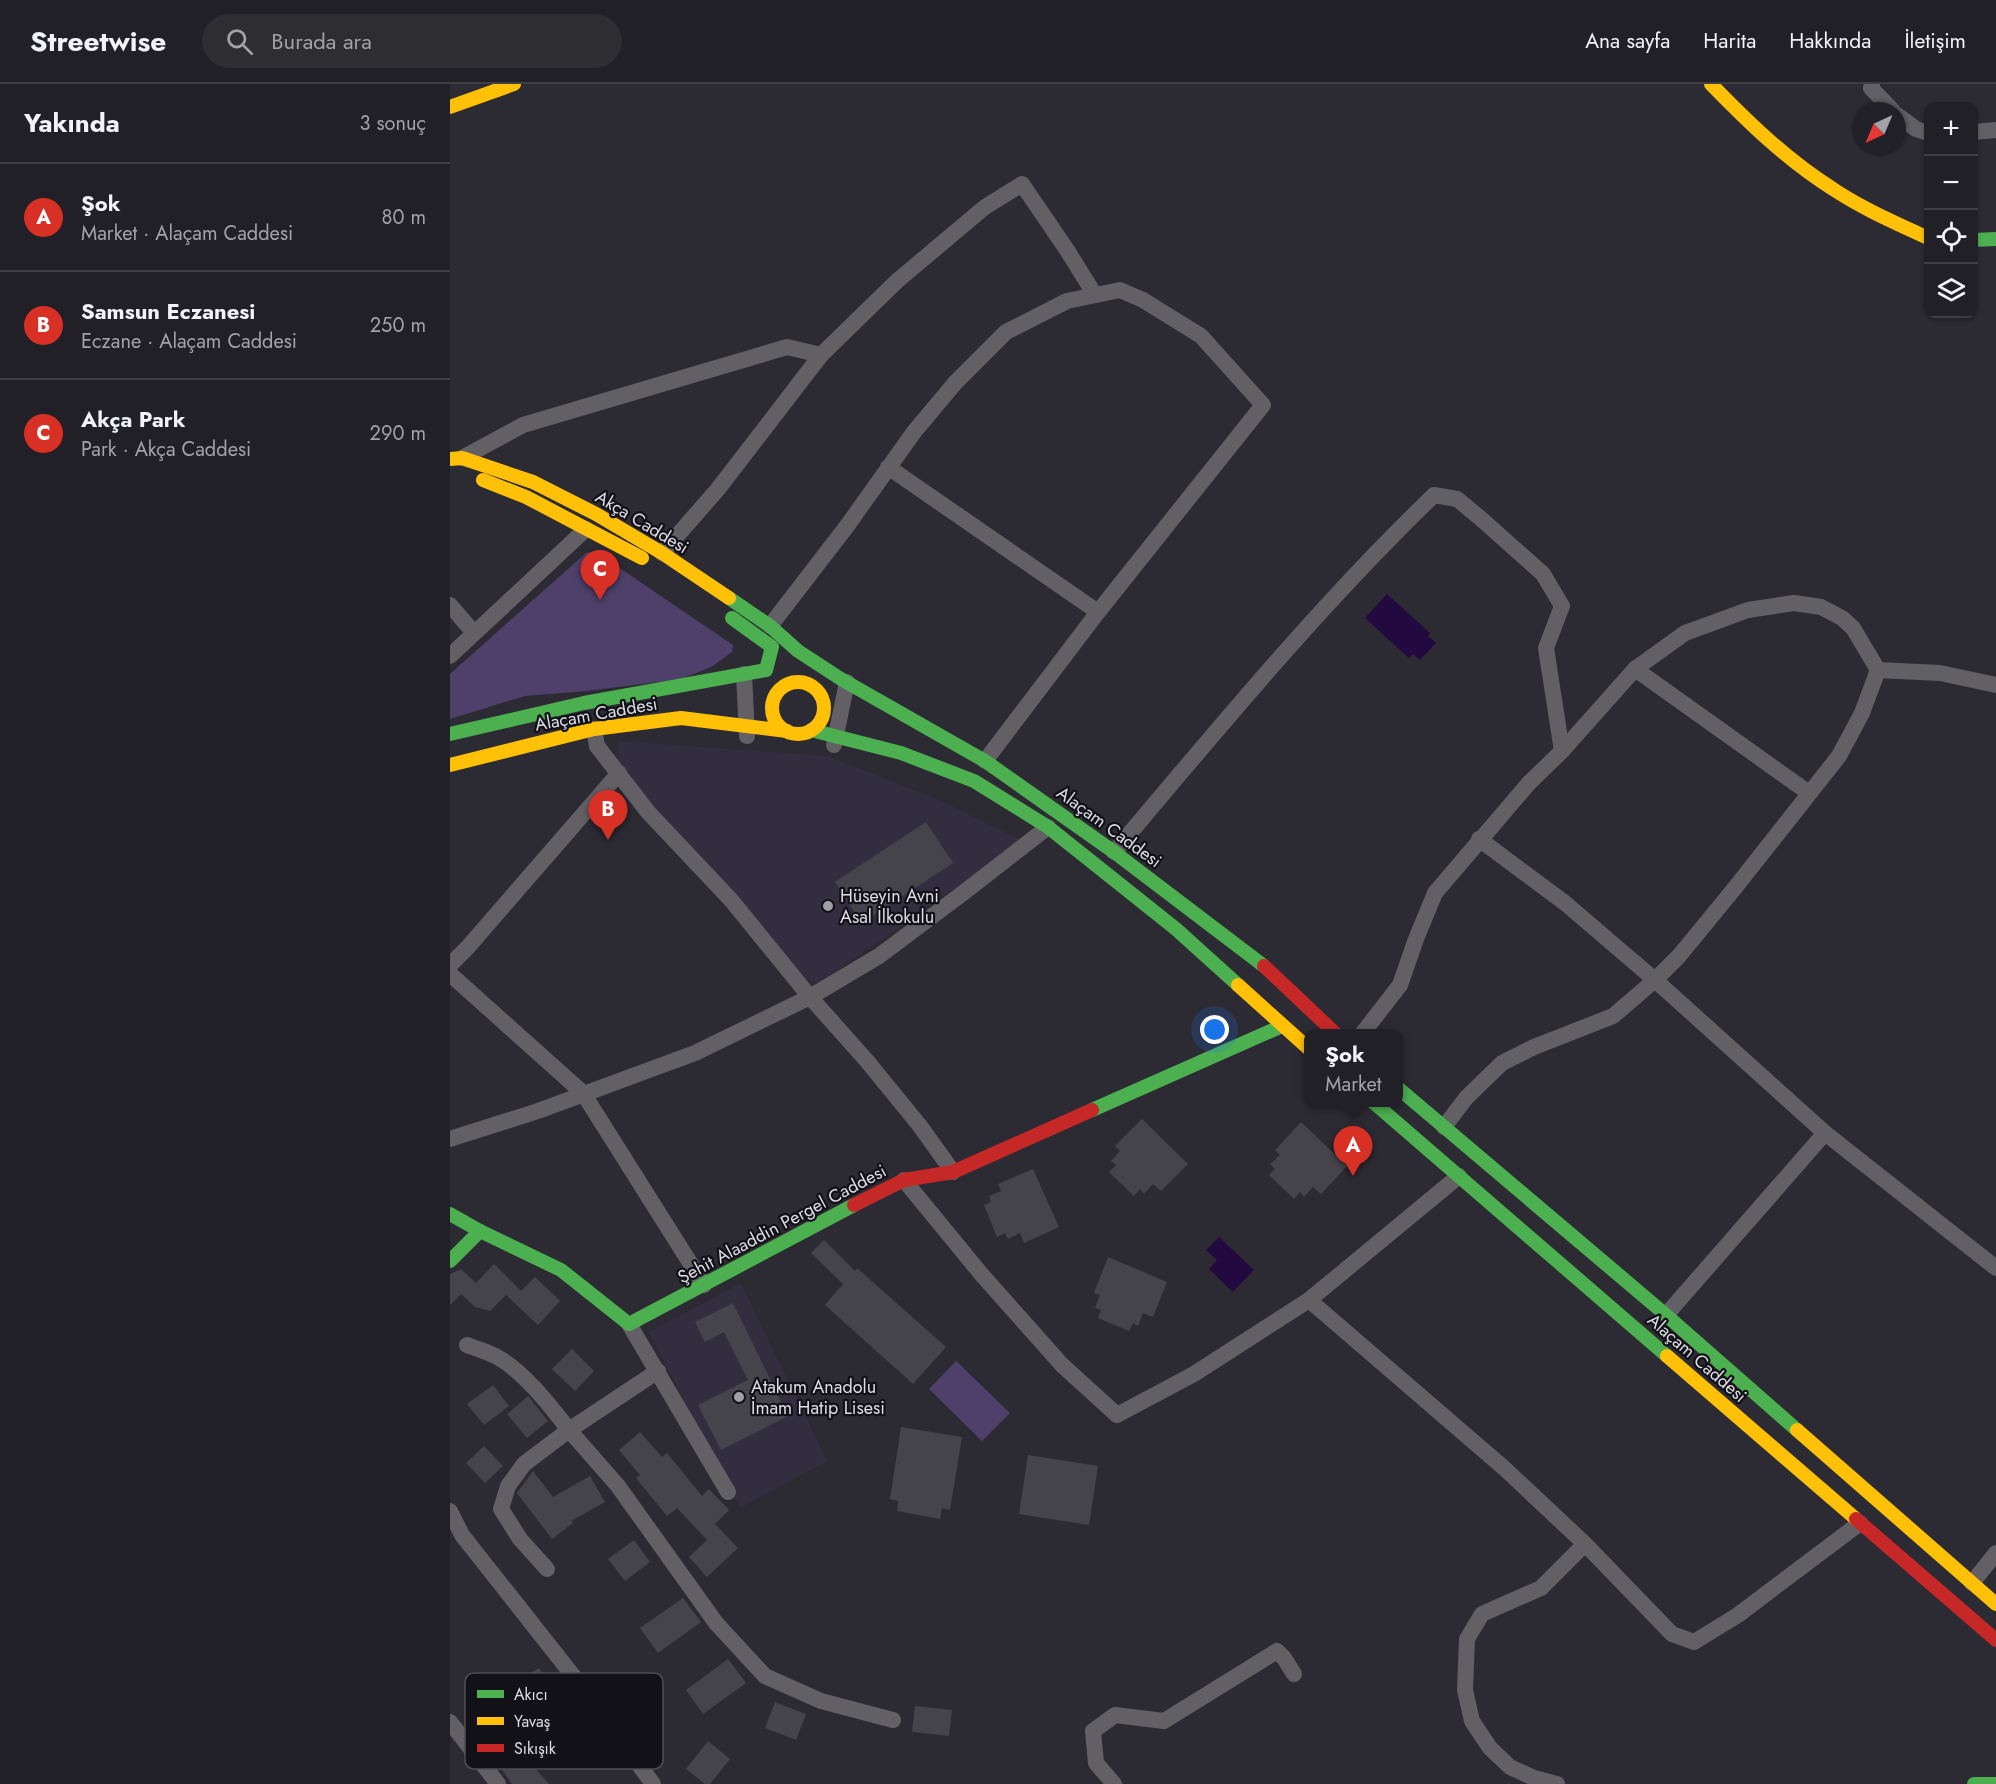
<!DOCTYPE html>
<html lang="tr">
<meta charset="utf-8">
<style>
body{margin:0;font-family:Jost,sans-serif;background:#2d2d32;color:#f1f3f6}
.controls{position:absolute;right:18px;top:18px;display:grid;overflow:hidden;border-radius:12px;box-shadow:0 2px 4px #0004}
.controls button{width:54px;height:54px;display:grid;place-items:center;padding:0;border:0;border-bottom:2px solid #3e3e43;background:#212026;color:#f1f3f6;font:30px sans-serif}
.compass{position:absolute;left:1402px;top:18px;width:54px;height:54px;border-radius:50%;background:#212026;box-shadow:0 2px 4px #0004;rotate:224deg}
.you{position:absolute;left:765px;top:946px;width:21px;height:21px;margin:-15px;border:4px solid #fff;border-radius:50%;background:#1a73e8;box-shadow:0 0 0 9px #1a73e833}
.badge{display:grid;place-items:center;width:39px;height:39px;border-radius:50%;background:#d93025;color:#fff;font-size:20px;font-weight:700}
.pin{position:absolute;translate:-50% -50px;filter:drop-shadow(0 2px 3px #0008)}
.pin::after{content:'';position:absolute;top:32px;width:21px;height:18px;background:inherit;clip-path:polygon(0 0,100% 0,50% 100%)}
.popup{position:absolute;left:854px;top:945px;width:99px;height:78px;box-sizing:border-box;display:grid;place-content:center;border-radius:12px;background:#212026;filter:drop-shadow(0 2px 4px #0005);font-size:20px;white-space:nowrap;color:#a2a3a7}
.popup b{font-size:22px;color:#f1f3f6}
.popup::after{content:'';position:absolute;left:50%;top:100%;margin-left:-12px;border:12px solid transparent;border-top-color:#212026}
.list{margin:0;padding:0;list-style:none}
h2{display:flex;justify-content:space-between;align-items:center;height:78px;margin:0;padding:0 24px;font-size:26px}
h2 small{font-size:20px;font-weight:400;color:#a2a3a7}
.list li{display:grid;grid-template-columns:39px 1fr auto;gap:18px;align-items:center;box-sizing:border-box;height:108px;padding:0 24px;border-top:2px solid #3e3e43}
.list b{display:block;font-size:22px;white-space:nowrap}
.list p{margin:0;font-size:20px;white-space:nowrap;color:#a2a3a7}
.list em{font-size:20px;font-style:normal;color:#a2a3a7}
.icon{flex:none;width:33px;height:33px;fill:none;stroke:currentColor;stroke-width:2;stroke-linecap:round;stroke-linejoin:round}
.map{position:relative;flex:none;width:1546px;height:1700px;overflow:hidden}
header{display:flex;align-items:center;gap:36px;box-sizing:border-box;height:84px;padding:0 30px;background:#212026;border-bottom:2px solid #3e3e43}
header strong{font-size:28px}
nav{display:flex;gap:33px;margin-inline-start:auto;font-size:21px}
.search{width:420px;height:54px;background:#2d2d32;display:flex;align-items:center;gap:15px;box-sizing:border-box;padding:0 21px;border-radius:33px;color:#a2a3a7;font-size:22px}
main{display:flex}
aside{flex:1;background:#212026}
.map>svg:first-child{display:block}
</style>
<header>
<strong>Streetwise</strong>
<div class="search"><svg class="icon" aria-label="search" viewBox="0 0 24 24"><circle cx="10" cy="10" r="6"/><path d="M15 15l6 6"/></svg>Burada ara</div>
<nav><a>Ana sayfa</a><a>Harita</a><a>Hakkında</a><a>İletişim</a></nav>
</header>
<main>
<aside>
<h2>Yakında<small>3 sonuç</small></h2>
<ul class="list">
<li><span class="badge">A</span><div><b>Şok</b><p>Market · Alaçam Caddesi</p></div><em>80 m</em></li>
<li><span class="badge">B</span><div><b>Samsun Eczanesi</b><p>Eczane · Alaçam Caddesi</p></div><em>250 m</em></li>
<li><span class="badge">C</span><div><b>Akça Park</b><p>Park · Akça Caddesi</p></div><em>290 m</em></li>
</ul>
</aside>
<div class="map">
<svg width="1546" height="1700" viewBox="0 0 1546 1700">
<rect width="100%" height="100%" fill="#2c2a32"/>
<!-- built -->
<g fill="#332d40">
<polygon points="169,657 377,672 485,714 573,757 369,899 330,887 169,689"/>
<polygon points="291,1199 377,1377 290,1424 199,1248"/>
</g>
<!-- green -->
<g fill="#4e406a">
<polygon points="137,468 149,470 283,561 282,568 263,582 231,595 137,607 75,612 0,635 0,590"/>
<polygon points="506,1277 560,1329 532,1357 479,1305"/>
</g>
<!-- water -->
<g fill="#220940">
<polygon points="937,510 980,549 978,552 986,559 970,576 963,570 959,574 915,534"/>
<polygon points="769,1153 804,1186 783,1208 759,1185 767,1176 756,1166"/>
</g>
<!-- building -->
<g fill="#46444b">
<polygon points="476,738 503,779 412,839 385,798"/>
<polygon points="692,1035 738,1080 711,1107 703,1100 694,1110 690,1105 684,1112 659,1088 666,1081 661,1077 670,1067 665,1062"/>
<polygon points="851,1038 897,1082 871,1110 863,1103 854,1113 850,1108 844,1115 819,1091 825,1085 820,1080 830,1071 825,1066"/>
<polygon points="583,1085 609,1143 574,1159 570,1149 558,1155 555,1149 547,1153 534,1121 541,1118 539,1112 551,1107 548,1100"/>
<polygon points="374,1156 405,1187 407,1184 496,1263 463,1300 375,1221 393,1200 361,1169"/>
<polygon points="658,1173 717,1198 703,1233 693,1229 688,1242 683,1239 679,1247 648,1234 651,1226 645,1224 650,1211 644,1209"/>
<polygon points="44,1180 71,1207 85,1193 110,1217 88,1241 56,1211 40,1227 25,1223 11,1210 0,1221 0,1190 11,1185 26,1199"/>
<polygon points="283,1219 338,1332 271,1366 248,1321 298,1296 274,1248 255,1258 245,1238"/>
<polygon points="122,1265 144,1287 125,1307 102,1285"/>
<polygon points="43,1301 59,1322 34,1341 17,1320"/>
<polygon points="78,1312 98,1337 77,1354 57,1330"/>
<polygon points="451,1343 512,1353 500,1426 492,1424 490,1435 447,1427 448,1417 440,1415"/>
<polygon points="190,1348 212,1373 217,1369 252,1412 259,1405 279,1426 265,1440 288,1464 257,1493 239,1473 257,1456 227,1424 217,1432 186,1394 190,1391 169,1366"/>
<polygon points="34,1362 53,1382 35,1399 16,1379"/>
<polygon points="578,1371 648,1382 639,1441 569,1430"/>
<polygon points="83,1387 103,1413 140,1392 155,1418 121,1437 123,1439 102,1455 67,1409"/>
<polygon points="184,1456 200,1478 175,1497 158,1475"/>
<polygon points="233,1514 251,1538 208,1569 190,1544"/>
<polygon points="278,1575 296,1599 253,1630 236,1606"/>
<polygon points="89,1584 106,1611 72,1632 56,1604"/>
<polygon points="325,1618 356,1630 346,1656 315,1644"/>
<polygon points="465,1622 502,1626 499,1652 462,1648"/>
<polygon points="87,1637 109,1658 84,1683 99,1700 62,1700 40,1669"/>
<polygon points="258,1657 280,1675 260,1700 255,1700 236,1685"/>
</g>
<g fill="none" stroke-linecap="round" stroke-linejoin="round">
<!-- street -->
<g stroke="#626064" stroke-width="16">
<polyline points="1422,0 1421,4 1443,27"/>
<polyline points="1447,31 1466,45 1478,49"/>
<polyline points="1524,48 1546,46"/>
<polyline points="12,374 73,341 337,263 371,271"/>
<polyline points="438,383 648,528"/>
<polyline points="212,469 268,405 371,271 447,197 535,123 572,100 617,166 645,211"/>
<polyline points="0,521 24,549"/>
<polyline points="320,542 397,442 464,348 505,299 556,248 617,217 670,206 693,216 751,252 813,321 648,528 535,677"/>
<polyline points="0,572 136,445"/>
<polyline points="1185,585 1359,709"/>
<polyline points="294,590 297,652"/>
<polyline points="144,645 147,662 198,728 281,816 360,913 417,977 470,1042 503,1088"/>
<polyline points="384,661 397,598"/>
<polyline points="1112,667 1185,585 1235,549 1298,526 1344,519 1371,523 1392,534 1403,544 1428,586"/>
<polyline points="1029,755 1115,819 1205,896 1229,872 1284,805 1389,672 1412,629 1428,586 1490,589 1546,601"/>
<path d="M 664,768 C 767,646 869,522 984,411 L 1007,415 L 1029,433 L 1093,490 L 1112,522 L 1096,564 L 1112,667 L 1079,699 L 985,809 L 966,855 L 950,901 L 912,950"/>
<polyline points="0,881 18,863 169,689"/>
<polyline points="0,890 133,1009 254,1201"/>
<polyline points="994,1043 1016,1014 1052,979 1084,963 1163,932 1205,896 1375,1049 1546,1184"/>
<polyline points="0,1055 88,1027 245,969 360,913 429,872 513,809 598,743"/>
<polyline points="454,1096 532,1191 612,1281 667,1331 744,1290 859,1216 1009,1092"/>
<polyline points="859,1216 1054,1384 1135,1460 1222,1550 1244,1558 1288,1531 1410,1439"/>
<polyline points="1216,1231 1375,1049"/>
<polyline points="179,1240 278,1408"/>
<path d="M 17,1261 C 27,1265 39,1268 49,1274 C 75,1289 101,1323 119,1346 L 74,1380 L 58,1402 L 51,1425 L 70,1455 L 97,1485"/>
<polyline points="208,1287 119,1346 168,1402 266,1539 315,1592 371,1617 443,1636"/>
<polyline points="0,1427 12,1451 132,1603 203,1700"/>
<polyline points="1522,1499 1546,1469"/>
<polyline points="0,1638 48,1700"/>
<polyline points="664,1700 646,1679 643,1647 665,1631 714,1637 827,1567 834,1574 844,1590"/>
<polyline points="1107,1700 1084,1694 1060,1683 1040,1664 1022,1637 1015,1606 1017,1555 1032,1530 1091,1504 1135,1460"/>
</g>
<!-- fast -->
<g stroke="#4caf50" stroke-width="14">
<polyline points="1524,156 1546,155"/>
<polyline points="279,514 320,542 348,567 391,595 535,677 664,768 814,882"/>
<polyline points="282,534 322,563 316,586"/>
<polyline points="361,646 451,669 524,697 598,743 726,845 788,901"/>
<polyline points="0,650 134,619 316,586"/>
<polyline points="948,1004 1216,1231 1347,1346"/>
<polyline points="923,1018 1217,1272"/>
<polyline points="642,1026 832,942"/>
<polyline points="0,1130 30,1147 111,1186 179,1240 404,1121"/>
<polyline points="0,1177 30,1147"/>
<polyline points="1524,1700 1546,1700"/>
</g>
<!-- slow -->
<g stroke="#ffc107" stroke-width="14">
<path d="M 1261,0 C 1299,39 1337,76 1383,105 C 1413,125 1446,139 1478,154"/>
<polyline points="0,23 64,0"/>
<polyline points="0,375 12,374 83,398 146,430 212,469 279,514"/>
<polyline points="33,396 76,413 192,474"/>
<circle cx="348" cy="624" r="26"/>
<polyline points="0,681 144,645 231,634 337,647"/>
<polyline points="788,901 858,964"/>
<polyline points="1217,1272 1406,1435"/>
<polyline points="1347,1346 1546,1520"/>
</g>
<!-- jam -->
<g stroke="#c62828" stroke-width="14">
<polyline points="814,882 886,950"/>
<polyline points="404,1121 454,1096 503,1088 642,1026"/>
<polyline points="1406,1435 1546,1556"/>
</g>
</g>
<!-- markers -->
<g fill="#a09ea6" stroke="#131118" stroke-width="2">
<circle cx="378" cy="822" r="6"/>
<circle cx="289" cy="1313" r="6"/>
</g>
<g text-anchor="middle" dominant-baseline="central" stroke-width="4.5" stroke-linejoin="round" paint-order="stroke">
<!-- street labels -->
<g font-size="18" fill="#dedce5" stroke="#131118">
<text transform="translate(192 438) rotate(31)">Akça Caddesi</text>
<text transform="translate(146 630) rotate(-10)">Alaçam Caddesi</text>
<text transform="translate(659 743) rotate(36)">Alaçam Caddesi</text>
<text transform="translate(332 1140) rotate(-28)">Şehit Alaaddin Pergel Caddesi</text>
<text transform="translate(1247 1274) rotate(41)">Alaçam Caddesi</text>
</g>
<!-- poi labels -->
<g font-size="18" fill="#dedce5" stroke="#131118" text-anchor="start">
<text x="390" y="812">Hüseyin Avni<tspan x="390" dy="21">Asal İlkokulu</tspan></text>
<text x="301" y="1303">Atakum Anadolu<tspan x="301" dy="21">İmam Hatip Lisesi</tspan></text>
</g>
</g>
<!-- legend -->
<rect x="15" y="1589" width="198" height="96" rx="9" fill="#131118" stroke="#504e56" stroke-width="1.5"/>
<rect x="27" y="1606" width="27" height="8" fill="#4caf50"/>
<rect x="27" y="1633" width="27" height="8" fill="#ffc107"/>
<rect x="27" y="1660" width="27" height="8" fill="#c62828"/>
<g font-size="16" fill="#dedce5">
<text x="64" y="1616">Akıcı</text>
<text x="64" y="1643">Yavaş</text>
<text x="64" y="1670">Sıkışık</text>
</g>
</svg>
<div class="controls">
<button>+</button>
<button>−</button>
<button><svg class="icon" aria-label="locate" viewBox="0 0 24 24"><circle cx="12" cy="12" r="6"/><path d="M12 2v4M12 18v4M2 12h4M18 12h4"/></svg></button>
<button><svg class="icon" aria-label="layers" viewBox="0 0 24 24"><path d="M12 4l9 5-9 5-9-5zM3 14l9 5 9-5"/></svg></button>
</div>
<svg class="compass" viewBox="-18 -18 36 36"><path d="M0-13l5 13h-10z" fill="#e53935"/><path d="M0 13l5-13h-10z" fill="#a2a3a7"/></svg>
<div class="you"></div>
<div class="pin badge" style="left:903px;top:1092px">A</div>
<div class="popup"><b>Şok</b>Market</div>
<div class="pin badge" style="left:158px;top:756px">B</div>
<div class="pin badge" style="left:150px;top:516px">C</div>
</div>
</main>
